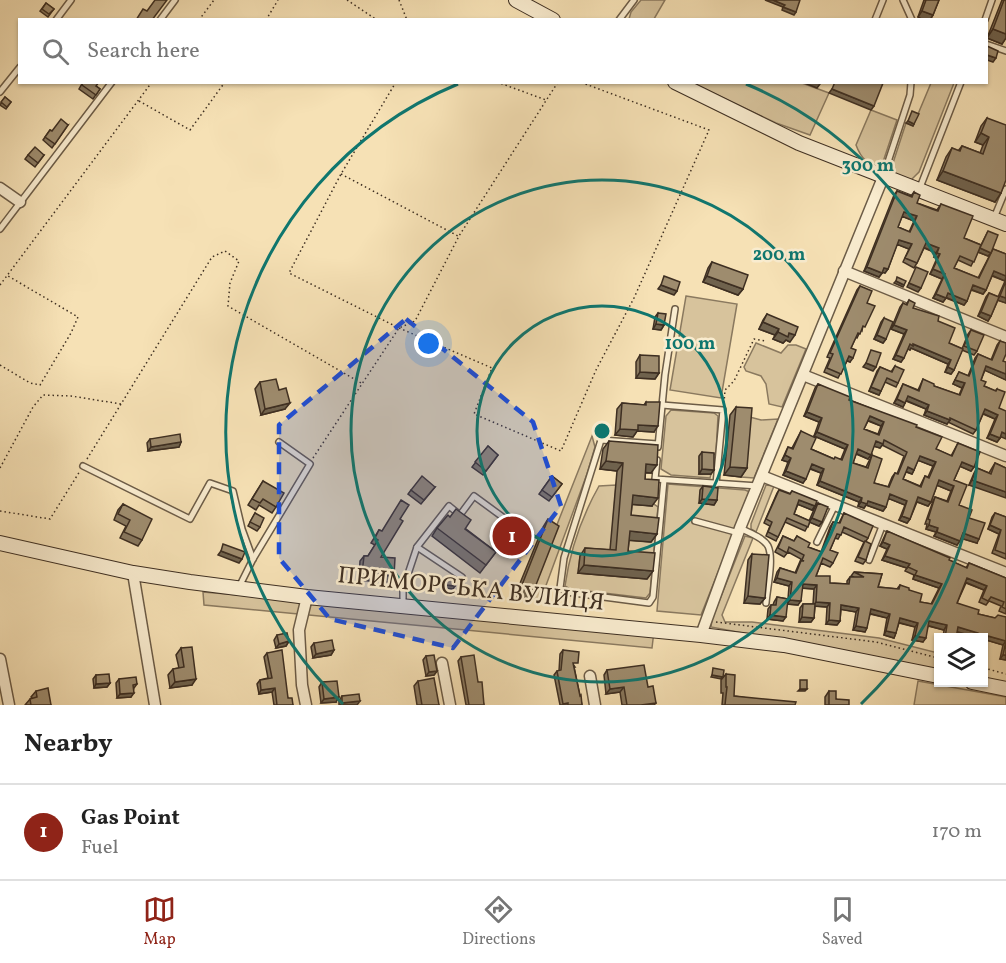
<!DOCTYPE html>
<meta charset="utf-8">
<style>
body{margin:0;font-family:Vollkorn,serif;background:#f2f2f2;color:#222}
.controls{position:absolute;right:18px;bottom:18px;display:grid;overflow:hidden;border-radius:0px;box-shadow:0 2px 4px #0004}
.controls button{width:54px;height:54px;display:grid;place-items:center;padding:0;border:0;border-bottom:2px solid #e0e0e0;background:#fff;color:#222;font:30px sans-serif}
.you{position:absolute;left:429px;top:344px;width:21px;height:21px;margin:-15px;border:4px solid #fff;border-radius:50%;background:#1a73e8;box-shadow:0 0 0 9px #1a73e833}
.badge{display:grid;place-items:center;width:39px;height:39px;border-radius:50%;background:#8f2418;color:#fff;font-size:20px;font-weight:700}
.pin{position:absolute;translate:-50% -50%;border:3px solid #fff;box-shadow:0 2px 6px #0006}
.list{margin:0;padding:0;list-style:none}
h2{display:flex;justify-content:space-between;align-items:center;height:78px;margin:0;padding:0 24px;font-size:26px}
h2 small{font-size:20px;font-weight:400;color:#767676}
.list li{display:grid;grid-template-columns:39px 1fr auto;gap:18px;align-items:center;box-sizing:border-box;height:96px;padding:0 24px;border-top:2px solid #e0e0e0}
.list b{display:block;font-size:22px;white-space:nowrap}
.list p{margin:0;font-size:20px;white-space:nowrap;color:#767676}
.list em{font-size:20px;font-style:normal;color:#767676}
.icon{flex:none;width:33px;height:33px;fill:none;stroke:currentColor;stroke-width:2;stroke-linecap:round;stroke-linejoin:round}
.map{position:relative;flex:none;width:1006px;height:705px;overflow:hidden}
.search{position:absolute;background:#fff;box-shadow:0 2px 4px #0004;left:18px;right:18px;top:18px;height:66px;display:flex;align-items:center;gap:15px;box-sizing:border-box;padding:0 21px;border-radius:0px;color:#767676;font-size:22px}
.sheet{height:174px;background:#fff}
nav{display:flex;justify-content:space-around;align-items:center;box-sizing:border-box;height:84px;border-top:2px solid #e0e0e0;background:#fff;font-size:16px;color:#767676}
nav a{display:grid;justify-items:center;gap:3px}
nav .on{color:#8f2418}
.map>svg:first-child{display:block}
</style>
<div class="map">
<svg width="1006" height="705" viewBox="0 0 1006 705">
<rect width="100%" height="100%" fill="#f6e1b5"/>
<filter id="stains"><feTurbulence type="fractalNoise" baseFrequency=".00333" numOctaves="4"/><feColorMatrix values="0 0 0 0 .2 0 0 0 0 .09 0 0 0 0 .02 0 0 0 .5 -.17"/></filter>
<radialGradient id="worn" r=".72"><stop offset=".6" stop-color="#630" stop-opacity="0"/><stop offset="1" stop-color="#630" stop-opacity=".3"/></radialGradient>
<!-- green -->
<g fill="#d7c39c" stroke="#8a795f" stroke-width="1.5">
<polygon points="641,0 665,0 654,19 629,19 631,12"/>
<polygon points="692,83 802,83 829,93 810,135 776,123"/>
<polygon points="931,83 954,83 919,172 911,180 897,176 892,166 906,123 913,126"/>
<path d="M 871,110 L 897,120 L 881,168 C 868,166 860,156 856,145 Z"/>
<polygon points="686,296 737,304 721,398 670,390"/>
<polygon points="756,343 781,353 788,345 796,345 806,349 782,407 769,404 766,384 761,376 746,371 744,367"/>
<polygon points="671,410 714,413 718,416 716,453 711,457 699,457 699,473 711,474 710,478 671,475 661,469 666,416"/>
<polygon points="746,416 761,420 778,419 754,478 741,477"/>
<polygon points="592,436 595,447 587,474 541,599 528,598"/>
<polygon points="668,484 745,490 750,492 701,615 657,611"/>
<path d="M 616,485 L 610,559 L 580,556 L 578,573 L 623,559 L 627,504 L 652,506 L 652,503 L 658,507 L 650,593 L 646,598 L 570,589 L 565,586 C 570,550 581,518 599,486 Z"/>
<polygon points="766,485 774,486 756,532 751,529 751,524"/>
<polygon points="745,536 753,538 722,615 725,622 752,622 879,638 938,653 938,670 711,627 712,619"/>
<polygon points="203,592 654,631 652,648 204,605"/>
<polygon points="918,681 1006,697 1006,705 914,705"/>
</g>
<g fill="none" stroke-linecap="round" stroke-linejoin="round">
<defs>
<g id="lane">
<polyline points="903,0 912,20"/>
<polyline points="56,20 71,0"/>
<polyline points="160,20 175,0"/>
<polyline points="619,20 634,0"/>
<polyline points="875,20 883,0"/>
<polyline points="985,20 992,0"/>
<polyline points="986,44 1006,51"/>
<polyline points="0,92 20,67"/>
<polyline points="884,174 910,95 911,82"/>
<polyline points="919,190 961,82"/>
<polyline points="994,218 1006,189"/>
<polyline points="0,229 112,82"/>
<polyline points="662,405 723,410 716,484"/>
<polyline points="658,444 601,440 564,558 560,588 566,592 649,603 653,597 664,480"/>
<polyline points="658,447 665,375 675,309"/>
<polyline points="657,460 655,479 758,486"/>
<polyline points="83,466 190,519 210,483 233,491 242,529 253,559"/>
<polyline points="695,521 739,533"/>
<path d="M 740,528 C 749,533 763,537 768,546 C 774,558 767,589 766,603"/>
<polyline points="817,542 835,505"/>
<polyline points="417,547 449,506 460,515 474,496 504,518"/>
<polyline points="869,560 883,524"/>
<polyline points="239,587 253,559 310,464 279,442"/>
<polyline points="403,605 403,589 417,547 462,577"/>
</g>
<g id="street">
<polyline points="0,188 20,202"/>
<polyline points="844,271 1006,337"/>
<polyline points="803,375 1006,456"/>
<polyline points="762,476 1006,573"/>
<polyline points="133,573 155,705"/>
<polyline points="701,635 740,528 884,175"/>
<polyline points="0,659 9,705"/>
<polyline points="442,663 450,705"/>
<polyline points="590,676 595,705"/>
<polyline points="306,705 302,685 299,630 307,597"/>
</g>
<g id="secondary">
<polyline points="516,0 553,20"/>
<polyline points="675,82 799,143 1006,224"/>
<polyline points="0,543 133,573 190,582 307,597 701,635 784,645 938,676"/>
<polyline points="972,682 1006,689"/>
</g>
</defs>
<!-- lane casing -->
<use href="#lane" stroke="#6c5c47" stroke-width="8"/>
<!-- street casing -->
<use href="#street" stroke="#6c5c47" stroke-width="13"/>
<!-- secondary casing -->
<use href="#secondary" stroke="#3e2f22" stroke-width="16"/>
<!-- path -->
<g stroke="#3e2f22" stroke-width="1.5" stroke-dasharray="1.5 3" stroke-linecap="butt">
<polyline points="347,0 377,20"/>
<polyline points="399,0 407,20"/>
<polyline points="199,20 214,0"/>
<polyline points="266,20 278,0"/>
<polyline points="396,82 341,174 289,273 399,328 492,368 474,414 561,451 596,370 634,298 709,130 580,82"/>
<polyline points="497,82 546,100"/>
<polyline points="139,101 190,130 225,82"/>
<polyline points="341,174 458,236"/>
<polyline points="0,285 152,82"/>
<polyline points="0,365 30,383 40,385 71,333 78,317 8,276"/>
<polyline points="724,403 725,390 734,381 754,339 766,341"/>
<polyline points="313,458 399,328 415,321 459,236 558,82"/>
<polyline points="87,459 212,257 225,251 239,261 230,283 228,306 361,383"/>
<polyline points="0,468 33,407 43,395 71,396 121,404"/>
<polyline points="0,511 50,519 80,471"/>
<polyline points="716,622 876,642 938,658"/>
<polyline points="984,668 1006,674"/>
</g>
<!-- lane -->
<use href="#lane" stroke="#f9eccf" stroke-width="5"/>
<!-- street -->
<use href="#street" stroke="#f9eccf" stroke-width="10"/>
<!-- secondary -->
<use href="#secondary" stroke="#f9eccf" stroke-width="14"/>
</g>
<!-- wall -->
<g fill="#88785f" stroke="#3e2f22" stroke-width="1.5" fill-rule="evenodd">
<polygon points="924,0 939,0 933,15 930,20 923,20 918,17"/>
<polygon points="1002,0 1006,0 1006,38 1002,44 987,38"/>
<polygon points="46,3 54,9 48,17 40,11"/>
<polygon points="83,82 96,86 100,89 93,99 79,89"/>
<polygon points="5,97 11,102 6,109 0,105"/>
<polygon points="987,118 1001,193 995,202 937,180 946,157 952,148 958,151 962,146 980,153 983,145 975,142 981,126"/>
<polygon points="68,125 52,148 43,140 50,130 52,131"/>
<polygon points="28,155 44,155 35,167 25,159"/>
<path d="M 897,191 L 911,196 L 914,192 L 917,203 L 937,210 L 941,204 L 964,238 L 981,245 L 988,231 L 988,256 L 978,252 L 971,266 L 958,260 L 954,268 L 978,278 L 993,249 L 1006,254 L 1006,303 L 998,300 L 991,316 L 988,321 L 978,316 L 986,297 L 989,293 L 998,297 L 1005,281 L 992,276 L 986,290 L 983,294 L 971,290 L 967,301 L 964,305 L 946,298 L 943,302 L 933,298 L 942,279 L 930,274 L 937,258 L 934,257 L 936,253 L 924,248 L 917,263 L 914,268 L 903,262 L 909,249 L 897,244 L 888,269 L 885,273 L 883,272 L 879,277 L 864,271 L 894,195 ZM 902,216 L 914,221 L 909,232 L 898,227 Z"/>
<polygon points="712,262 743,289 738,295 703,282 708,268"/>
<polygon points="860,286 867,303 862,331 861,330 857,338 856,337 851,348 850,362 847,361 838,378 824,372 830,358 827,357 857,290"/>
<polygon points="909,300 913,308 938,321 949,343 962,349 968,334 971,330 977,351 974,355 962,350 954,370 951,374 945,372 948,364 911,348 910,350 908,349 901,362 893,359 904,334 891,329 900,307 903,303 906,305"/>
<polygon points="658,313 664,325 661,330 653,329 655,317"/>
<polygon points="767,314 790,342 786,340 783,343 773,339 775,335 759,329 763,320"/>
<polygon points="884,318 886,339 883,343 874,339 881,322"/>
<polygon points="1000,341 1006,380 985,370 981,380 984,386 995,391 997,389 1001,437 997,442 987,438 995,419 983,414 976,430 973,434 948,422 947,424 924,415 926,409 906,401 903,407 894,403 901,388 903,384 918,390 923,379 934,386 959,395 962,388 953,384 959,372 968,376 975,358 978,354 991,360 997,345"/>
<polygon points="640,355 659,373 655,379 636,378 636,362"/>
<polygon points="895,366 898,383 896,387 885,382 879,395 869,391 877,371 880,367 891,372"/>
<polygon points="260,382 279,390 285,409 261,415 255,389"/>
<path d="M 818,384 L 849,400 L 916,427 L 936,449 L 951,456 L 958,443 L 974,467 L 971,471 L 960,466 L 954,480 L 959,505 L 969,518 L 977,543 L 961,538 L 957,545 L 934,536 L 936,532 L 926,529 L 927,524 L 925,524 L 933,501 L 935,497 L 947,501 L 951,491 L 937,485 L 931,502 L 928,506 L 917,502 L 910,519 L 907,523 L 899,520 L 905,505 L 888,498 L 886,507 L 883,511 L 866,505 L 864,508 L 858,506 L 859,502 L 817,485 L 821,473 L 810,469 L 803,483 L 783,475 L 788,462 L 782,460 L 786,451 L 788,447 L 792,448 L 801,431 L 811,449 L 834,459 L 841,459 L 845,449 L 814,436 L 819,422 L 804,416 L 815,388 ZM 868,421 L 881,426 L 878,434 L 864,429 ZM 882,445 L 904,456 L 897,474 L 895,473 L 892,477 L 888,487 L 874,483 L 872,455 L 866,467 L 853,463 L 856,454 L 868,459 L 874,446 L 880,448 ZM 918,460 L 933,466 L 928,477 L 925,476 L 920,486 L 903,479 L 906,472 L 912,474 L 914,470 Z"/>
<polygon points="646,402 654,432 637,431 633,437 615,435 617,409 622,403 644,405"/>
<polygon points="736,407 747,468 741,477 724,475 730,415"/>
<polygon points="150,439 181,442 179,447 148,451 147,443"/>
<polygon points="609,441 651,473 645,473 645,479 652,506 632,504 631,515 657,534 651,542 629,540 628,551 653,571 647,579 578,573 580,556 585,548 610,550 617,471 600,469 603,449"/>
<polygon points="488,446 498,455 483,475 472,467"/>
<polygon points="702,452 714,470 711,474 699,474 699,456"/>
<polygon points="995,463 1006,468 969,485 974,473 977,468 989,473"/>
<polygon points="552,476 562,484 549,501 539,494"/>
<polygon points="263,481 276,507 272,513 259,505 256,510 248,505"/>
<polygon points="703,486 717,500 714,505 699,503 700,490"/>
<polygon points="435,487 421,504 408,494 411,490"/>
<polygon points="779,490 790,494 792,491 815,506 812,510 798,504 794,514 809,521 815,507 818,503 822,522 819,526 810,522 805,531 785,522 776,541 766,536 770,526 764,523 777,493"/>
<polygon points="123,504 142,540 138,546 120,538 126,526 114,520 118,510"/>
<polygon points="255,513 260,527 257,531 248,526"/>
<polygon points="844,513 868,538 866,541 866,560 863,564 855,561 864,542 842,532 838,539 835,538 830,550 833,563 830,567 821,563 816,576 830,583 847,584 847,581 850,577 854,577 851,576 854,572 882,574 878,587 897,589 900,585 909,590 920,602 931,604 939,588 913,579 914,575 905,571 907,568 882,560 887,549 880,546 885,535 887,531 949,560 966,568 969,563 1006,578 1006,614 999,611 1001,606 989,601 986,605 979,602 984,590 966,583 957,603 978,614 995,618 1006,617 1006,660 1000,659 1003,645 987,640 984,638 975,638 975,637 957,632 956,638 943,638 944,630 928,626 923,642 912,640 915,627 899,623 894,638 884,635 887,618 870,614 865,632 853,630 856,612 841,609 840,621 837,625 826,624 827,607 815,606 814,618 811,622 799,622 800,608 803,604 813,604 814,589 802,588 798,605 787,604 783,621 767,619 768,609 771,605 773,605 774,602 777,597 788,599 789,586 774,582 777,572 780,568 795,573 801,559 788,552 784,557 775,552 783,536 794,541 797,536 808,547 821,552 830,527 833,522 839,523"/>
<polygon points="995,513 1006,517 1006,559 992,553 999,534 988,529 992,517"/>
<polygon points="400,519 381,557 394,576 390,582 359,580 360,561 364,556 368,556 375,545 371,543 379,530 382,531"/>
<polygon points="548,519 534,590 528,598 514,598 543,527"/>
<polygon points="437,528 466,529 496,552 480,573 432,536"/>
<polygon points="752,554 765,598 760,604 744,603 748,560"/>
<polygon points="277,635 289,641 286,646 276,648 274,640"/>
<polygon points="314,643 334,650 331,655 313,658 311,647"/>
<polygon points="181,648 192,685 170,688 168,675 173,669 179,668 176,655"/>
<polygon points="563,650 575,667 574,667 582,705 560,705 554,675 557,671 559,671 560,654"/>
<polygon points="267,653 288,698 293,705 274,705 272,692 259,694 257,684 260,680 268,678 264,657"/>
<polygon points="426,656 437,671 434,675 426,676 423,660"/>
<polygon points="461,657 478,682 484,705 466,705 458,661"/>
<polygon points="607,670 648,687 656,703 654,705 622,705 620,692 606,694 604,675"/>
<polygon points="726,674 734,696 795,705 722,705 723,693 721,693 721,680"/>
<polygon points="96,675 110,683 107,687 94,688 93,679"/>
<polygon points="119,679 137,684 134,688 131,697 117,698 116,683"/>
<polygon points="418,681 439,705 417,705 414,686"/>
<polygon points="322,682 336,702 321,703 319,687"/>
<polygon points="36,691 51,705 25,705 30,699 32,698 31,697"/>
<polygon points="829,691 836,699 849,705 825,705 825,697"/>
<polygon points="342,696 357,705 339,705 339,701"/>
</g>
<!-- shaded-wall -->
<g fill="#6f624d" stroke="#3e2f22" stroke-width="1.5">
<polygon points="765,0 773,0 785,5 783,7"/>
<polygon points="783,7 796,12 794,15 782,10"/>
<polygon points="922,11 933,15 930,20 923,20 918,17"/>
<polygon points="993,29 1006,34 1006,38 1002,44 987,38"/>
<polygon points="987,55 996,58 993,62 987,60"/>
<polygon points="802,82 816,82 820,84 817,88"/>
<polygon points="832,89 874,106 871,110 829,93"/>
<polygon points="908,121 914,124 913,126 906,123"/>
<polygon points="981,133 989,137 983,145 975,142"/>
<polygon points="943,171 1001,193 995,202 937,180"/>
<polygon points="904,212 917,216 914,221 901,216"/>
<polygon points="899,240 912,244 909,249 896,244"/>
<polygon points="926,243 939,248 936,253 923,247"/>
<polygon points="980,248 991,253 988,256 978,252"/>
<polygon points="937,253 940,254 937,258 934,257"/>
<polygon points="867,267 882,273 879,277 864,271"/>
<polygon points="884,268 888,269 885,273 881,272"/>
<polygon points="933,269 945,274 942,279 930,274"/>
<polygon points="994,271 1006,276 1005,281 991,275"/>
<polygon points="707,276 743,289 738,295 703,282"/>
<polygon points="896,281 904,285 903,287 894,283"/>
<polygon points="909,283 921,288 918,292 907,287"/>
<polygon points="661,285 677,291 674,295 658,289"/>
<polygon points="973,285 986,290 983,294 970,289"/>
<polygon points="948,293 967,301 964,305 945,297"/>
<polygon points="936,294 946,298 943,302 933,298"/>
<polygon points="1000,296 1006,298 1006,303 997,300"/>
<polygon points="981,312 991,316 988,321 978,316"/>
<polygon points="763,322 779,329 775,335 759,329"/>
<polygon points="656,324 664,325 661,330 653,329"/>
<polygon points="894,325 907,330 904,334 891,329"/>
<polygon points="778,332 789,333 795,335 790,342 786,340 783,343 773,339"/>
<polygon points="877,335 886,339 883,343 874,339"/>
<polygon points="910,344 913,344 951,360 948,364 911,348 910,350 907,348"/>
<polygon points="896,355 904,358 901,362 893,359"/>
<polygon points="849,356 853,358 850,362 846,360"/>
<polygon points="866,363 876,367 873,371 863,367"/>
<polygon points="986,366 1006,374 1006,380 984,370"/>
<polygon points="948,367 954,370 951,374 945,372"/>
<polygon points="640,372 659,373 655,379 636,378"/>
<polygon points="955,380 965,383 962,388 953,384"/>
<polygon points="871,387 881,391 879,395 869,391"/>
<polygon points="908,396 929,405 926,409 905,400"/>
<polygon points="897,399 905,403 903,407 894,403"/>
<polygon points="290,403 285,409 261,415 265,409"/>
<polygon points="985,409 998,415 995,419 982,413"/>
<polygon points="927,411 950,420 947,424 924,415"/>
<polygon points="807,412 822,418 819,422 804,416"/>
<polygon points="870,416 884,422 881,426 867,420"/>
<polygon points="638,425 658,426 654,432 637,431 633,437 615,435 620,429"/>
<polygon points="817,432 848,445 845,449 814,436"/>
<polygon points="1002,432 1006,434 1006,439 999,436"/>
<polygon points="990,434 1000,438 997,442 987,438"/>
<polygon points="876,441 883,444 880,448 873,446"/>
<polygon points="181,442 179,447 148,451 151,447"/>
<polygon points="858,449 871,455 868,459 855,453"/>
<polygon points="785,455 791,458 788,462 782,460"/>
<polygon points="920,456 936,462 933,466 917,460"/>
<polygon points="606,461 623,463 617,471 600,469"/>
<polygon points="962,462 974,467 971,471 959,466"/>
<polygon points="646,464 657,465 651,473 640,472"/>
<polygon points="812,464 824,469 821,473 809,468"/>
<polygon points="730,467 747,468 741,477 724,475"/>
<polygon points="908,467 914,470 912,474 905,471"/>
<polygon points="702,469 714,470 711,474 699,474"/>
<polygon points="786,471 806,479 803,483 783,475"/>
<polygon points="939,480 954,486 951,491 936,485"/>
<polygon points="972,480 1006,492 1006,498 969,485"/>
<polygon points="820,481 862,498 859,502 817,485"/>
<polygon points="890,494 907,501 905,505 887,498"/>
<polygon points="633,495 658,498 652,506 627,504"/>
<polygon points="918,497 931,502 928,506 915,501"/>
<polygon points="702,499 717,500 714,505 699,503"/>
<polygon points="799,500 815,506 812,510 797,504"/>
<polygon points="868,501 886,507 883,511 866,505 864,508 858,506 861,502"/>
<polygon points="902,516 910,519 907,523 899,520"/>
<polygon points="812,518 822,522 819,526 809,522"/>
<polygon points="929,525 938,528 936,532 926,529"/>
<polygon points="990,525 1001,530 999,534 988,529"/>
<polygon points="630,531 657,534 651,542 624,540"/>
<polygon points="937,532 960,541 957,545 934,536"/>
<polygon points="963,533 979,539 977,543 960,538"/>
<polygon points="883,542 890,545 887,549 880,546"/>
<polygon points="221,551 242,559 239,563 218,555"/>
<polygon points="885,556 910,564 907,568 882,560"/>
<polygon points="584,565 653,571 647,579 578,573"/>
<polygon points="362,574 394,576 390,582 359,580"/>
<polygon points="915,575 942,584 939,588 913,579"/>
<polygon points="777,578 792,582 789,586 774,582"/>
<polygon points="967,578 987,586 984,590 965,582"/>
<polygon points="803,584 817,585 814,589 800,588"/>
<polygon points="446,585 455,586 453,589 444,588"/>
<polygon points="520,590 534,590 528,598 514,598"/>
<polygon points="748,596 765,598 760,604 744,603"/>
<polygon points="790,600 801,601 798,605 787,604"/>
<polygon points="816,602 830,603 827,607 813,606"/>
<polygon points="841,605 859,608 856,612 838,609"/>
<polygon points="871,609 890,614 887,618 868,613"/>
<polygon points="770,615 786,617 783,621 767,619"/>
<polygon points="802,617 814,618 811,622 799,622"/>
<polygon points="900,618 918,623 915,627 897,622"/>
<polygon points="829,620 840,621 837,625 826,624"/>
<polygon points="929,621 947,625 944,630 926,625"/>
<polygon points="856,626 867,628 865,632 853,630"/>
<polygon points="958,627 978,633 975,637 955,631"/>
<polygon points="886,631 896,633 894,638 884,635"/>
<polygon points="915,636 926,638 923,642 912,640"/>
<polygon points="988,636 1006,641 1003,645 986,640"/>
<polygon points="289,641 286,646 276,648 279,644"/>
<polygon points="334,650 331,655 313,658 316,654"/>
<polygon points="1003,655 1006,655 1006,660 1000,659"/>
<polygon points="437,671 434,675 426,676 429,672"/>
<polygon points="712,675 723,677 721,679 711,677"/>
<polygon points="196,679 192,685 170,688 175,682"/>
<polygon points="110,683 107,687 94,688 96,684"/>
<polygon points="624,687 620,692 606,694 610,689"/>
<polygon points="275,688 272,692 259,694 261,690"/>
<polygon points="800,689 807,689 805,691 798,691"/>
<polygon points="134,693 131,697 117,698 120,694"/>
<polygon points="339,697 336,702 321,703 324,699"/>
<polygon points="360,701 357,705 341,705 342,703"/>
</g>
<!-- building -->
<g fill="#9e8c6e" stroke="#3e2f22" stroke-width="1.5" fill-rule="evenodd">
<polygon points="155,0 167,0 152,20 136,20 143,9 147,11"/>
<polygon points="773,0 800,0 796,12 783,7 785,5"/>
<polygon points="926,0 939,0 933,15 922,11"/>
<polygon points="1004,0 1006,0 1006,34 993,29"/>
<polygon points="46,3 54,9 49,14 42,9"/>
<polygon points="987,46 998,51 996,58 987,55"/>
<polygon points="83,82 99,82 96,86 100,89 96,95 82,85"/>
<polygon points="835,82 881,82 883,83 874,106 832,89"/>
<polygon points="5,97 11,102 7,107 1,102"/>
<polygon points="912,111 919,114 914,124 908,121"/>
<polygon points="987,118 1006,125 1006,180 1001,193 943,171 952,148 960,151 962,146 983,154 989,137 981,133"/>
<polygon points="61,119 68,125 55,144 45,137 50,130 52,131"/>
<polygon points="35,147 44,155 38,163 28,155"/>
<path d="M 897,191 L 912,197 L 914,192 L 920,195 L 917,203 L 932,209 L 938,211 L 941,204 L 973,216 L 964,238 L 981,245 L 974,262 L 960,256 L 954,268 L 979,278 L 993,249 L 1006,254 L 1006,276 L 994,271 L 986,290 L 973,285 L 967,301 L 948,293 L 946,298 L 936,294 L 945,274 L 933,269 L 940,254 L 937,253 L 939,248 L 926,243 L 917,263 L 905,258 L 912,244 L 899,240 L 888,269 L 884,268 L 882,273 L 867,267 ZM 904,212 L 917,216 L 910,232 L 898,227 Z"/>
<polygon points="988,231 998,235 991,253 980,248"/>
<polygon points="712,262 748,275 743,289 707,276"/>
<polygon points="916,267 928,272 921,288 909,283"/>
<polygon points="664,276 680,282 677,291 661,285"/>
<polygon points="897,277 906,281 904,285 896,281"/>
<polygon points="1006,281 1006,298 1000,296"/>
<polygon points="860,286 872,291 867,303 875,306 865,327 863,326 860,334 858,333 851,348 856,350 853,358 849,356 841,374 827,368 833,354 830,353"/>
<polygon points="989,293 999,297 991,316 981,312"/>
<polygon points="909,300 915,303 913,308 939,316 938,321 955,328 949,343 963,349 954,370 948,367 951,360 913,344 913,346 910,344 904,358 896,355 907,330 894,325 903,303 907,305"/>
<polygon points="658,313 666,314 664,325 656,324"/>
<polygon points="767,314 798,327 795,335 789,333 788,337 778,332 779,329 763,322"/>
<polygon points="884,318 893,322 886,339 877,335"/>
<polygon points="971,330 984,335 977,351 964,346"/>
<polygon points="1000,341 1006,343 1006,354 1003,361 1006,362 1006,374 986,366 981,380 986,382 984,386 996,391 997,389 1005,392 999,408 1006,411 1006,434 1002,432 1000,438 990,434 998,415 985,409 976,430 950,418 950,420 927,411 929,405 908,396 905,403 897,399 903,384 919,391 923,379 934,384 934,386 960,395 965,383 955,380 959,372 969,376 978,354 992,360"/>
<polygon points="871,350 881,353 876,367 866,363"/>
<polygon points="640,355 659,356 659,373 640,372"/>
<polygon points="895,366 904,370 898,383 887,378 881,391 871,387 880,367 892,372"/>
<polygon points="276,379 279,390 286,388 290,403 265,409 260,382"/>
<path d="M 818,384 L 850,397 L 849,400 L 917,425 L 916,427 L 942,437 L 936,449 L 952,456 L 958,443 L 980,452 L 974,467 L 962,462 L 954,480 L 967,485 L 959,505 L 972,510 L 969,518 L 985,523 L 979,539 L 963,533 L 960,541 L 937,532 L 938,528 L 929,525 L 930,520 L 928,519 L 935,497 L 948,502 L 954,486 L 939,480 L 931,502 L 918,497 L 910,519 L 902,516 L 907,501 L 890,494 L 886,507 L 868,501 L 867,504 L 861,502 L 862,498 L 820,481 L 824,469 L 812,464 L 806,479 L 786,471 L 791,458 L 785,455 L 788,447 L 793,449 L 801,431 L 816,438 L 811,449 L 834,459 L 835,457 L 842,460 L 848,445 L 817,432 L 822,418 L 807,412 ZM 870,416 L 884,422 L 879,435 L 864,429 ZM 884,440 L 907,452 L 898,474 L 895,473 L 889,487 L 874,483 L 882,459 L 872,455 L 868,468 L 853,463 L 858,449 L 871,455 L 876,441 L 883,444 ZM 920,456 L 936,462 L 929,478 L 925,476 L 921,487 L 903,479 L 908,467 L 914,470 Z"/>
<polygon points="646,402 660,402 658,426 638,425 638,430 620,429 622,403 646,405"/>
<polygon points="736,407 752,408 747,468 730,467"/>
<polygon points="180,434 181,442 151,447 150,439"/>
<polygon points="609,441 658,445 657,465 646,464 645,479 659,480 658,498 633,495 631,515 659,518 657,534 630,531 628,551 655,553 653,571 584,565 585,548 616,550 623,463 606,461"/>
<polygon points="488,446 498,455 486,471 475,462"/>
<polygon points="702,452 714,453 714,470 702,469"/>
<polygon points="995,463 1006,468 1006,492 972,480 977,468 991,474"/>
<polygon points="422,476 435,487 424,500 411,490"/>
<polygon points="552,476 562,484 552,497 542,490"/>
<polygon points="263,481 284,493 276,507 263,499 260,503 252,499"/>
<polygon points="703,486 718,488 717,500 702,499"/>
<polygon points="779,490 790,494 792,491 817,501 815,506 799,500 794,514 810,521 808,527 787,518 778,537 768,532 772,522 766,519"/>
<polygon points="401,500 409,505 400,519 403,521 381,557 395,558 394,576 362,574 364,556 368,556 378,540 375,538 379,530 382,531"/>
<polygon points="818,503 828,507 822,522 812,518"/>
<polygon points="123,504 152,519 142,540 124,532 130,520 118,514"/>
<polygon points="456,509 471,520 465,529 496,552 486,565 437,528 448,515 450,517"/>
<polygon points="255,513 264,518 260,527 250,522"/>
<polygon points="844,513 873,526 868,538 844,527 841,535 837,534 830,550 838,553 833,563 823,558 816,576 830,576 830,583 849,584 850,577 864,577 854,572 882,574 878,587 899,589 900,585 909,588 909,590 922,594 920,602 932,604 942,584 915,575 917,571 908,567 910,564 885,556 890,545 883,542 887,531 950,558 949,560 967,568 969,563 1006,578 1006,609 1002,607 1004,602 991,597 988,601 982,598 987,586 967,578 957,603 979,610 978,614 995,618 998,615 1006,617 1006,655 1003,655 1006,641 988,636 985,651 984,651 984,638 977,638 978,633 958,627 956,638 945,638 947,625 929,621 926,638 915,636 918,623 900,618 896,633 886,631 890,614 871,609 867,628 856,626 859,608 841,605 840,621 829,620 830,603 816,602 817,585 803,584 801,601 790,600 792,582 777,578 780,568 796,573 801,561 804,561 802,560 804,555 789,547 787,553 778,548 783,536 794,541 797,536 810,543 808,547 822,552 833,522 840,523"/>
<polygon points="995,513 1006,517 1006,554 995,550 1001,530 990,525"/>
<polygon points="548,519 559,526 534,590 520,590"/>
<polygon points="865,541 871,544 866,560 858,557"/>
<polygon points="223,544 245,552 242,559 221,551"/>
<polygon points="752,554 769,555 765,598 748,596"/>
<polygon points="447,577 456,578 455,586 446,585"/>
<polygon points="777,597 788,599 786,617 770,615 771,605 776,605"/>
<polygon points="803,604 815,604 814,618 802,617"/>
<polygon points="287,633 289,641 279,644 277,635"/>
<polygon points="332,640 334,650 316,654 314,643"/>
<polygon points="192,647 196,679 175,682 173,669 184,667 181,648"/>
<polygon points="282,650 288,698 292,698 293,705 277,705 275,688 261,690 260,680 272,678 267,653"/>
<polygon points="563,650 579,652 578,663 573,663 580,696 581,695 582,705 568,705 568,703 563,704 557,671 561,670"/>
<polygon points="434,655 437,671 429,672 426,656"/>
<polygon points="474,655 478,682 482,682 484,705 469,705 461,657"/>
<polygon points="644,665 648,687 653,686 656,703 641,705 627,705 624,687 610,689 607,670"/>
<polygon points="713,668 724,670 723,677 712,675"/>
<polygon points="109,674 110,683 96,684 96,675"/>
<polygon points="726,674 735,675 734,696 796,702 795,705 725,705 727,687 726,687"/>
<polygon points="136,677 137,684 133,685 134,693 120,694 119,679"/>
<polygon points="434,678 439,705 422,705 418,681"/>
<rect x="800" y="680" width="7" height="9"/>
<polygon points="337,681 339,697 324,699 322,682"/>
<polygon points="48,688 51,705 31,705 30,699 37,697 36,691"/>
<polygon points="829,691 836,691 836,699 849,700 849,705 829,705"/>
<polygon points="359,694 360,701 342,703 342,696"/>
</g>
<!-- marked area -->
<path fill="#1d4ed8" fill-opacity="0.2" stroke="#1d4ed8" stroke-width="4.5" stroke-dasharray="12 8" stroke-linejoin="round" d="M 406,319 L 533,422 L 561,506 L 453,648 L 330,619 L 279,558 L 279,425 Z"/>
<!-- distance rings -->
<g fill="none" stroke="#0f766e" stroke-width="3">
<circle cx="602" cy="431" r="125"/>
<circle cx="602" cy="431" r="251"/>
<path d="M343 704A376 376 0 0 1 458 84M746 84A376 376 0 0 1 861 704"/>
</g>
<g text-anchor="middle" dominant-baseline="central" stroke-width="5" stroke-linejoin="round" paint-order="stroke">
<!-- street labels -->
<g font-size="24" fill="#3e2f22" stroke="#f9eccf">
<text transform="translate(471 590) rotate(6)">ПРИМОРСЬКА ВУЛИЦЯ</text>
</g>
</g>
<circle cx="602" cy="431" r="9" fill="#0f766e" stroke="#f9eccf" stroke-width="3"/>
<g font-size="18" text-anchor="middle" font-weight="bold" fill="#0f766e" stroke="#f9eccf" stroke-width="5" stroke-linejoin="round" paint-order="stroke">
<text x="868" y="171">300 m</text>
<text x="779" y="260">200 m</text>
<text x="690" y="349">100 m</text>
</g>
<rect width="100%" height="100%" filter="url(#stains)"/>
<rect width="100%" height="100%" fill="url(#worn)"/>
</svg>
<div class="controls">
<button><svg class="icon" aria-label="layers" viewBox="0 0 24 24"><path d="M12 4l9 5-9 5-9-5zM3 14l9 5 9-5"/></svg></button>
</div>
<div class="you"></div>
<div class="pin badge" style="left:512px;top:536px">1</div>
<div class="search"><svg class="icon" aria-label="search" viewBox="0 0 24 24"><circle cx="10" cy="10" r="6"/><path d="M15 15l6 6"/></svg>Search here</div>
</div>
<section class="sheet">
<h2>Nearby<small></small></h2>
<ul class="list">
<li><span class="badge">1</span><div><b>Gas Point</b><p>Fuel</p></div><em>170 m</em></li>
</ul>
</section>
<nav>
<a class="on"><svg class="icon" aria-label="map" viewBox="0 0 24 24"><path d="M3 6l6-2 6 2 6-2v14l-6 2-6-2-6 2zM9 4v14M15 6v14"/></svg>Map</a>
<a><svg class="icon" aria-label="directions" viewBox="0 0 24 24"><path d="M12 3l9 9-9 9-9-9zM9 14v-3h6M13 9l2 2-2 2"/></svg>Directions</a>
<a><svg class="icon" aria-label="saved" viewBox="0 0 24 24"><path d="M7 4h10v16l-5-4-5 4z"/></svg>Saved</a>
</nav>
